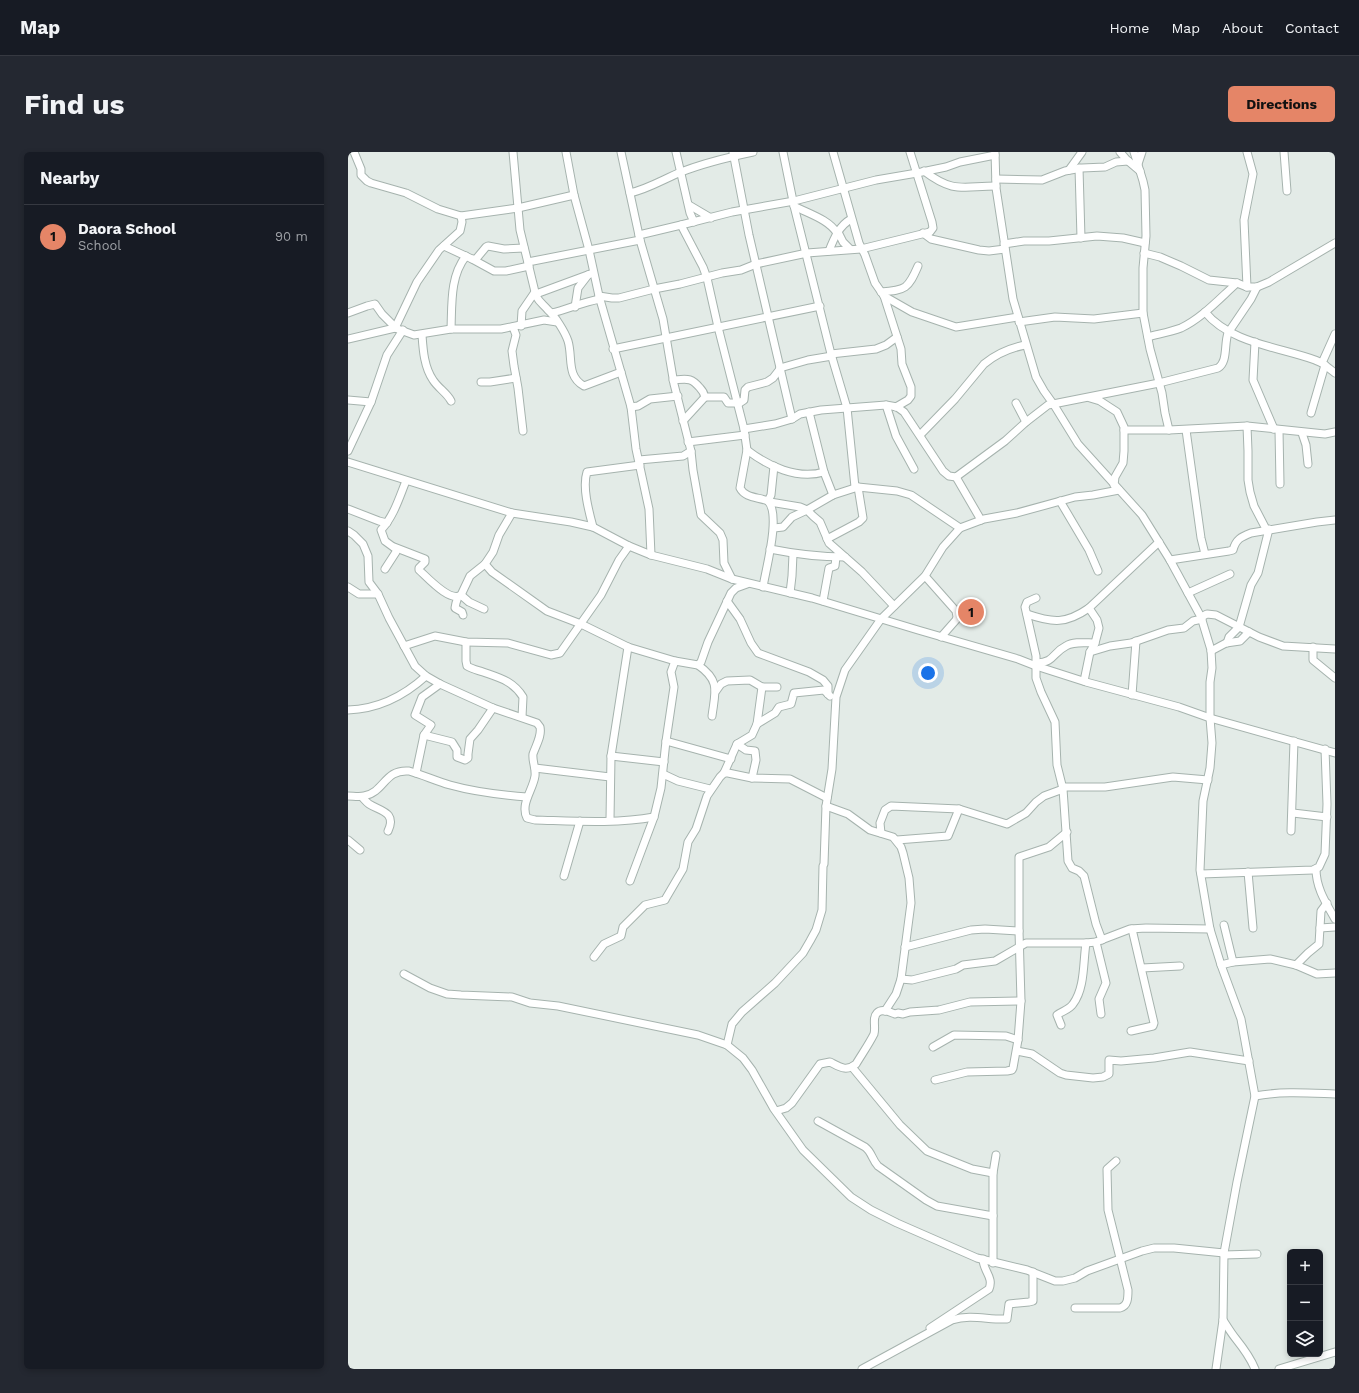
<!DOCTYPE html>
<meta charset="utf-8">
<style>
body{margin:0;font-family:"Work Sans",sans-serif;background:#242831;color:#f1f3f6}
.controls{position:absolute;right:12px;bottom:12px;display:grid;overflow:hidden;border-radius:6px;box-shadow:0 2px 6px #0003}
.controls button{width:36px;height:36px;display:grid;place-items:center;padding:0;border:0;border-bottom:1px solid #363941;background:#171b24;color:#f1f3f6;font:20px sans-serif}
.you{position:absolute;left:580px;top:521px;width:14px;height:14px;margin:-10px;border:3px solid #fff;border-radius:50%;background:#1a73e8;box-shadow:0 0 0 6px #1a73e833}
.badge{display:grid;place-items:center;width:26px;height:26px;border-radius:50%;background:#e58567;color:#111;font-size:13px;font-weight:700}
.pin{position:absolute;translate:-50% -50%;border:2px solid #fff;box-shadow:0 1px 4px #0006}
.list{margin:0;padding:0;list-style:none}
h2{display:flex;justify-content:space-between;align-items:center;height:52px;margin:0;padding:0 16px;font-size:17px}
h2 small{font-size:13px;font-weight:400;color:#9ea1a6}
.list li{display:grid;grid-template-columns:26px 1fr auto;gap:12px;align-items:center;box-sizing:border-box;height:64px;padding:0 16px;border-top:1px solid #363941}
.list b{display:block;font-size:15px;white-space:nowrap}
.list p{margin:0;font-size:13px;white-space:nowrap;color:#9ea1a6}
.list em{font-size:13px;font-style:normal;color:#9ea1a6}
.icon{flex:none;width:22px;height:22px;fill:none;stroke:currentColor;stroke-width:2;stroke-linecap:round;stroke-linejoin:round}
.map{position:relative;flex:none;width:987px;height:1217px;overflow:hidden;border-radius:6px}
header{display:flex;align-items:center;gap:24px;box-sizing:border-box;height:56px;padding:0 20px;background:#171b24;border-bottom:1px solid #363941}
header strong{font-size:19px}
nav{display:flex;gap:22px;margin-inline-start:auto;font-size:14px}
.intro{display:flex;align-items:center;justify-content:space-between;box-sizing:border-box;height:96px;padding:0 24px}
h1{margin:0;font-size:28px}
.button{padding:10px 18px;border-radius:6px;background:#e58567;color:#111;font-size:14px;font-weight:700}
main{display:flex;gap:24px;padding:0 24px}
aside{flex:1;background:#171b24;border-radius:6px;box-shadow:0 2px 6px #0003}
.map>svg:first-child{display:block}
</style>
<header>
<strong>Map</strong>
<nav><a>Home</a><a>Map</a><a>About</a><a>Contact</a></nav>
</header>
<div class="intro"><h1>Find us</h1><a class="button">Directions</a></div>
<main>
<aside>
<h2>Nearby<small></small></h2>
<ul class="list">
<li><span class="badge">1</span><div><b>Daora School</b><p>School</p></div><em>90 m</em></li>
</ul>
</aside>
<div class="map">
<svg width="987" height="1217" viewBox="0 0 987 1217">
<rect width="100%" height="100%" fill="#e3ebe7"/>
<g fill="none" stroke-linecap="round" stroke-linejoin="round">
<defs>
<g id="minor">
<polyline points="6,0 13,17 13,23 19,29 23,31 58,41 90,57 113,64 170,56 226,43"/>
<path d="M 165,0 L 172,78 L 188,144 C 192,151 195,152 200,158 C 207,164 217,180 220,189 C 225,205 218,224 236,234 L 273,220"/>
<polyline points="218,0 226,43 241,98 251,144 283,255 288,297 301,357 303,403"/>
<polyline points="273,0 292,88 315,167 326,232 343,299 345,318 353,363 372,381 375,388 376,411 384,427"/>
<polyline points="328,0 342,61 346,70"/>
<polyline points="385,0 401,83 444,267"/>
<polyline points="435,0 446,54 483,202 499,256 507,335"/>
<polyline points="485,0 511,91 517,103 527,131 536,144 553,197 554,212 563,235 563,244 560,248 548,255"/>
<polyline points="647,0 648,36 665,147 688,225 696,239 706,253 730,292 794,363 822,408 853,465 863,498 864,516 862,530 862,566 864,591 862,616 855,649 852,718 862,777 873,813 893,867 907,944 889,1030 876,1101 875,1168 868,1217"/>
<polyline points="772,0 779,8 792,19"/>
<polyline points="786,0 795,29 797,38 798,84 795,116 795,161 802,197 814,241 817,261 821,278"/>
<polyline points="936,0 939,39"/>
<polyline points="790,12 794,0"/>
<polyline points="731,16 733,86"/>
<polyline points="721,18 734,0"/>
<path d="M 576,19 C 606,42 615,34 648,34"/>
<polyline points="648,27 694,28 717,19 734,16 757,15 768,10 780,9"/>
<path d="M 282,41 C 300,37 316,27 333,20 C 356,11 381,5 405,0"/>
<polyline points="341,53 363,66"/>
<path d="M 446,54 C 461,62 480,67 489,81"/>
<path d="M 333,73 L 355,115 L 359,126 L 370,175 L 396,277 L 399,298 L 392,336 C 397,346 410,345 420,349 C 433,363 418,416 415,435"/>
<polyline points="490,80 495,90 502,97"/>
<polyline points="575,81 583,87 631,98 641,99 657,97"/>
<polyline points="291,83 333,73 384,60 446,49 528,28 569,21 598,15 612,10 647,3"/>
<polyline points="656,92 676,89 701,89 749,84 775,86 797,91"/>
<polyline points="96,94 124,107 128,107 138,95 140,94 156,97 176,96"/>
<path d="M 481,99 C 486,86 491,74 503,67"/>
<polyline points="796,101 812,105 833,114 861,128 889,131 899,135 909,135 921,130 987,91"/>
<polyline points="124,107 146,119 158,119 181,114"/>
<polyline points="180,110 292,88"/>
<polyline points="899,135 896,68 905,22 899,0"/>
<path d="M 533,140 C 558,138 560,137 570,114"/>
<polyline points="188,142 245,121"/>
<polyline points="251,144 264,146 271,146 306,137 332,132 374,121 393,118 408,112 459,101 513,97 582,80 585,76 584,70 562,0"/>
<polyline points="536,144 564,160 608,175 670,165"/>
<polyline points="227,155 230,136 240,123"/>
<path d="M 857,160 C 882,191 931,195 967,208 L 974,211 L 987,221"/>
<polyline points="0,161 19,154 27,152 34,162 47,175"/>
<path d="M 204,161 C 220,157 235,150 252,147"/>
<polyline points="671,170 707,165 746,167 795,161"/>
<polyline points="173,174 174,159 187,140"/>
<polyline points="165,175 168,183 164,199 166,214 170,236 175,279"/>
<polyline points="47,176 69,130 91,98 112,79 114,70 113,64"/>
<path d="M 103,177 C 104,152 102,124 118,104"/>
<path d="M 74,183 C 75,197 76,215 85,228 C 90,236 99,241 103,249"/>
<path d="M 800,185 C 811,182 822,180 833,176 C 854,166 871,147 889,131"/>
<polyline points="0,187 47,176 66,183 103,177 153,177 196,168 209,170"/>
<polyline points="907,190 905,228 926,277"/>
<polyline points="265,197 472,154"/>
<polyline points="483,202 528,197 538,193 549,185"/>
<polyline points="974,211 987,182"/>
<polyline points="432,216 460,208 484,204"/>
<path d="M 325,228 C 339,227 343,225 352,236 C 355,239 356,241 357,245 L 376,245 L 380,251 L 390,251"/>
<polyline points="133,230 142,230 168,226"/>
<polyline points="742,246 752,249 769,260 776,275 776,299 775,311 767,325 766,333"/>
<polyline points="0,248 23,250"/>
<polyline points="668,251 678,270"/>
<polyline points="390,252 396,248 397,238 400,235 419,230 425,226 432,217"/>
<polyline points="538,253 548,284 566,317"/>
<polyline points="283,255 290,254 302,247 330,244"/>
<polyline points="461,260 476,320 485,343"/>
<polyline points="963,261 977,213"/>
<polyline points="335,269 357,245"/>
<polyline points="899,274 900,299 900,328 902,340 906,354 918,377"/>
<path d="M 396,277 L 427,272 L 444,267 L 452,262 L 473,258 L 538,253 L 549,255 L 556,260 L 595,319 L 601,324 L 608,325 L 657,289 L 678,270 L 700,253 L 811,231 L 870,216 C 880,210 876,192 880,181 L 903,147 L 909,135"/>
<polyline points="776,278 821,278 899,274 977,282 987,280"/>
<polyline points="838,278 853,386 857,402"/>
<polyline points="931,278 932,332"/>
<polyline points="954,281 958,293 960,312"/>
<path d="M 572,283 L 607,247 L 636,212 C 648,202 662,196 677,193"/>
<polyline points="340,290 397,283"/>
<path d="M 399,298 C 420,314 449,328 476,320"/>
<polyline points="0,299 23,250 39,203 55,178"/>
<polyline points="291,308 335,304 343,299"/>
<polyline points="0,310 164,361 223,370 245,375 281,394 303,403 359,417 384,427 464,446 570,478 670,507 688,514 738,530 831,555 862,566 987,601"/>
<polyline points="608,325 633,368"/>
<polyline points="420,349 423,343 426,314"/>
<polyline points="712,349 741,398 750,419"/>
<polyline points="422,350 452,355 459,358 465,364 472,370 481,391 514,420 546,454"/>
<polyline points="0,357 31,369 39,371"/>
<path d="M 245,375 C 241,360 234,335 239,320 L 292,313"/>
<polyline points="426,376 435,375 444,365 459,358 485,343 510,335 549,339 563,343 612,376"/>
<path d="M 0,379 L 6,383 L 15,392 L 20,404 L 21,430 L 30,442 L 41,466 L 67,514 L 78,524 L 92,532 L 145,556 L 189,571 L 192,575 C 194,584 188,593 185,602 C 184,609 188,616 187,624 C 185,638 172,652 179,666 L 187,668 C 225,669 268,672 306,665"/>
<polyline points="479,387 511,370 515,366 510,335"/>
<path d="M 46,395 L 77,407 L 77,410 L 71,416 L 71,418 C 80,426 102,451 113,443 L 122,424 L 137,412 L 145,400 L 151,383 L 164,361"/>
<path d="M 422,397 C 447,402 471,405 497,405"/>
<path d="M 822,408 L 881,399 L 885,398 C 888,387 893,385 903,381 L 969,370 L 987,368"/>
<polyline points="137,412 144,420 199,459 233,472 280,495 327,509 350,513 353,510 360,490 383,441 388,436 399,432"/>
<path d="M 37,417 L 48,400 L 48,397 L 37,389 L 33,378 C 46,364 51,346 58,329"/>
<polyline points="577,424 608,459 609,465 608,468 593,485"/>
<polyline points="0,435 11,442 30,442"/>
<polyline points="442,441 444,424 445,402"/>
<polyline points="840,441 882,422"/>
<polyline points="113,443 121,450 136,457"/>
<polyline points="110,445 108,451 107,456 114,460 115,463"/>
<polyline points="688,446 679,450 677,455 688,504 688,526 693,540 707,570 709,613 715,637 720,709 724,716 731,719 736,724 748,772 754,788"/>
<polyline points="379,449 392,467 403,491 410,501 461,520 475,528 480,534 480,542"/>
<polyline points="475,449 481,416 487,414 488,405"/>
<path d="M 679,462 C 705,471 718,472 741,456 L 811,390"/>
<polyline points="853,465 859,462 868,463 911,485 935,494 987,497"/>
<path d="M 118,490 L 118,509 L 119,514 C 124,517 129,518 135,520 C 152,526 165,529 175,545 L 174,565"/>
<polyline points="879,491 881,485 891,475 903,433 910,421 921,377"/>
<polyline points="56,494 87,484 118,490 160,491 203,503 212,501 253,443 271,408 281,394"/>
<polyline points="965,495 965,508 987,526"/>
<polyline points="863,499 878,491 892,489 901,480"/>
<polyline points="742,500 762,494 783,491 820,478 836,476 845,469 854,467"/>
<path d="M 689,511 C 707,510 704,501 718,494 C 726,489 738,491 747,491"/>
<path d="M 350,513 C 373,529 367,540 364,564"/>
<polyline points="736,529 742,500 747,491 751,476 749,468 741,456"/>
<polyline points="368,539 373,532 379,529 402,528 414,535 429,535"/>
<polyline points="784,543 788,489"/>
<path d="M 0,558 C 30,557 56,544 78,524"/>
<polyline points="409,572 427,561 431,555 443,552 446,541 476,538 482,544"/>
<polyline points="76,583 104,590 109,598 109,605 117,608 120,606 120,602 122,587 130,578 145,556"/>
<polyline points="318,589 383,607"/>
<polyline points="389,592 398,598 407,599 408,608 404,626"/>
<polyline points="263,604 316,610"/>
<polyline points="187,616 262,625"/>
<polyline points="68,621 76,583 83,573 67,563 74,545 92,532"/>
<polyline points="376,621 389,592 404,583 409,572 414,535"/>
<polyline points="315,622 330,629 362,637"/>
<polyline points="715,635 757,635 825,625 860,628"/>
<path d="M 0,644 C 5,644 11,645 16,644 C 37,640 36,617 61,619 C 75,623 88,629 102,633 C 127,640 153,643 179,645"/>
<path d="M 14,645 C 16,647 18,650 21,652 C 32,659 49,660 40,679"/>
<polyline points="478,654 500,662 522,678 545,685 553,695 555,701 561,726 563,751 553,827 548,842 537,859"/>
<polyline points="945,661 979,665"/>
<polyline points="262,668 263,604 280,495"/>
<polyline points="943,679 946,589"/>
<polyline points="533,681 532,671 537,658 543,654 611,657 659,672 678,661 688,650 696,644 715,637"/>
<polyline points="0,688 12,698"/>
<polyline points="549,688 600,684 611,657"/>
<path d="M 968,717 C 968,736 978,751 987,767"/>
<polyline points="900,720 905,776"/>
<polyline points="853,722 965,718 971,715 977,702 979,652 977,597"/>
<polyline points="216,724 232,669"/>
<polyline points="282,729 306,665 313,636 318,589 326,535 323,520 327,509"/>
<polyline points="876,773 885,810"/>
<polyline points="972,776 987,775"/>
<polyline points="748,790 758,831 751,847 753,862"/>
<polyline points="557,795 623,778 637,777 671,779"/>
<polyline points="246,805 256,792 273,784 275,775 297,753 317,748 318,746 335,717 340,690 348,677 359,644 372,625 376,621 380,621 404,626 442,627 479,646"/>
<polyline points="873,813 885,810 922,807 948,813 969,822 987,821"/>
<polyline points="948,813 960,801 971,792 973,759 979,751"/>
<polyline points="794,816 832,814"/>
<polyline points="56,822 82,836 99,842 113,843 164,845 182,851 210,854 350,883 379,893 395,906 404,918 426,957 455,998 503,1045 523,1058 549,1071 629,1106 679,1118 707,1129 715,1129 727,1126 739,1119 794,1099 806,1096 826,1096 876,1101"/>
<polyline points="553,827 564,828 608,817 615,813 647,809 678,791 738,791 748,790 782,777 798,776 862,777"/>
<path d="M 713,873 L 709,863 C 714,859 721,858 725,852 C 737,836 735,811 738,791"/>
<polyline points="783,879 805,874 806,871 784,777"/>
<polyline points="379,893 384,872 394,860 427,831 455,801 462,789 468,778 474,758 475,714 476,712 478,654 484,617 488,545 497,518 533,467 577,424 595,395 612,376 636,367 669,361 727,345 745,343 771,338"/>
<polyline points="585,895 606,883 658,884 670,888"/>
<polyline points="669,899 684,902 712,921 718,923 745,926 755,925 761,922 761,908 773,909 806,906 842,900 901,909"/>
<polyline points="504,915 552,973 579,999 624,1017 645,1021"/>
<polyline points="587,928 619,920 659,919 664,918 665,916 670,888 673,849 671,779 671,705 701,695 719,680"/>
<path d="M 907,944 C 934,939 960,941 987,942"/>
<path d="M 428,959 L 438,956 L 444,951 L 472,912 L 482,910 C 492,915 498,920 508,912 C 514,902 521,892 526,882 C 528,875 524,866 529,861 C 534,856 542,860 547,862 L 550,861 L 555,862 L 562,860 L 591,858 L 622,850 L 673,849"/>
<path d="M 470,969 L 517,995 C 524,1000 524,1008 530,1014 L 578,1048 L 589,1054 L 645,1064"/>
<polyline points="876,1103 909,1102"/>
<polyline points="645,1111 645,1021 648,1003"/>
<path d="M 727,1156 L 772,1156 C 780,1154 780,1146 780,1138 L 760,1058 L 759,1017 L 768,1009"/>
<path d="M 875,1168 C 879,1174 883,1181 888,1187 C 896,1197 902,1205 907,1217"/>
<path d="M 582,1176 L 641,1137 C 646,1125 635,1119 635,1107"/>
<path d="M 514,1217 L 604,1168 C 623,1162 640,1168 659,1167 L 661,1152 L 681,1150 L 685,1149 L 685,1120"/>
<polyline points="931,1217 987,1200"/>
</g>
</defs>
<!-- minor casing -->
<use href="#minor" stroke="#a6b3ae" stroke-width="9"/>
<!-- minor -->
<use href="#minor" stroke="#fff" stroke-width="7"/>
</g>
</svg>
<div class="controls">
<button>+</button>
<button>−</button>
<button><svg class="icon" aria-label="layers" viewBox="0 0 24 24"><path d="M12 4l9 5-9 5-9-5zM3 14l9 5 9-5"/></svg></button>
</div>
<div class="you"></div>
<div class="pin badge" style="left:623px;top:460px">1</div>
</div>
</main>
